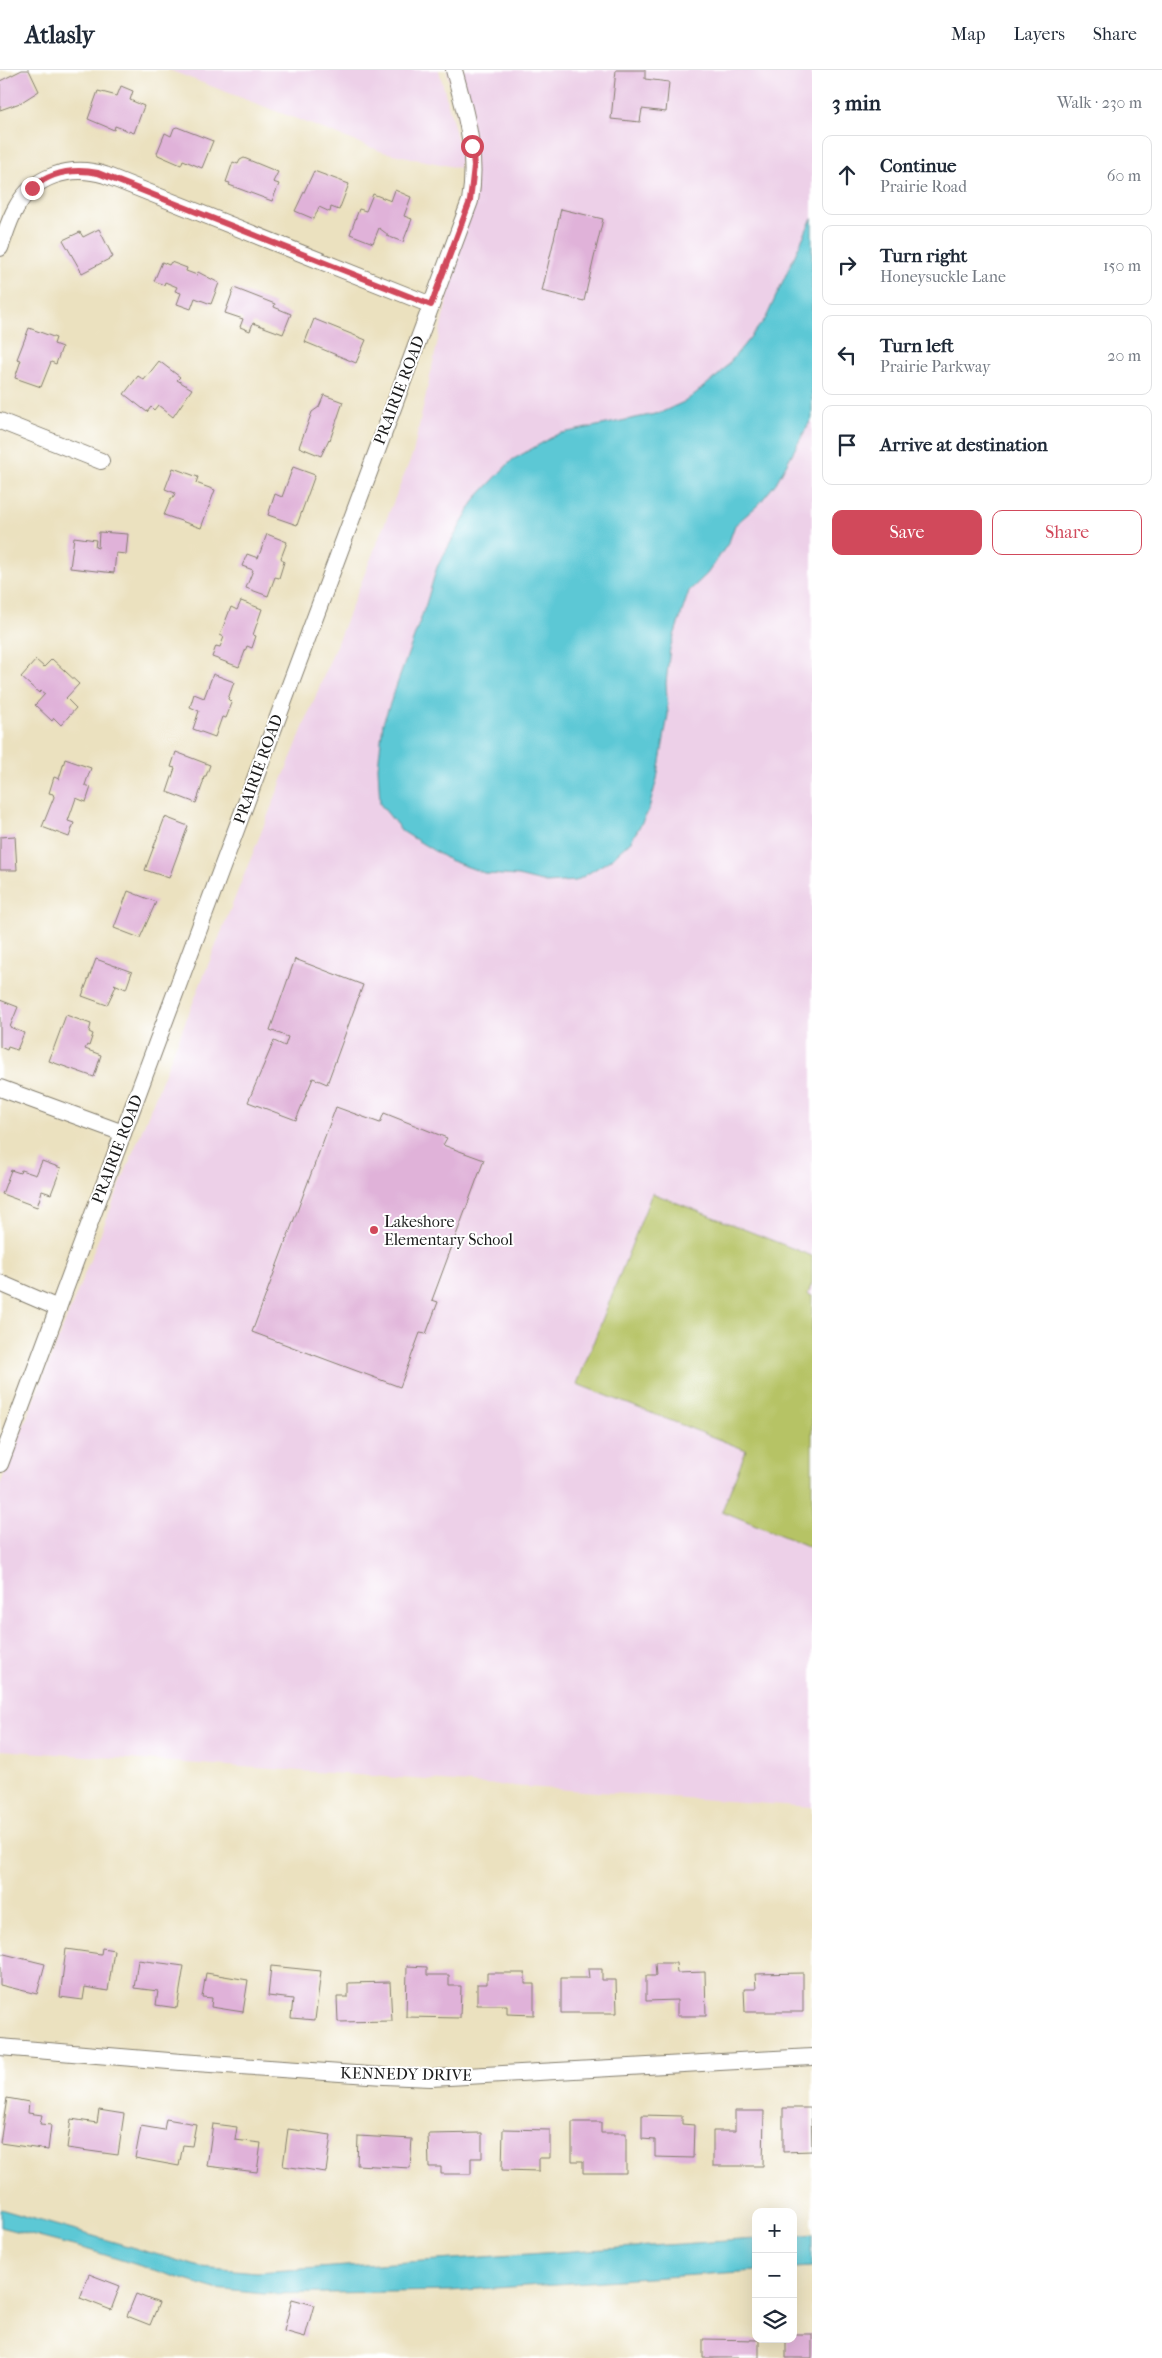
<!DOCTYPE html>
<meta charset="utf-8">
<style>
body{margin:0;font-family:"IM FELL French Canon",serif;background:#f2f2f3;color:#1f2937}
.controls{position:absolute;right:15px;bottom:15px;display:grid;overflow:hidden;border-radius:10px;box-shadow:0 5px 20px #0002}
.controls button{width:45px;height:45px;display:grid;place-items:center;padding:0;border:0;border-bottom:1px solid #e0e1e3;background:#fff;color:#1f2937;font:25px sans-serif}
.stop{position:absolute;width:15px;height:15px;margin:-11px;border:4px solid #d1495b;border-radius:50%;background:#fff}
.stop.end{background:#d1495b;border-color:#fff;box-shadow:0 1px 5px #0008}
.list{margin:0;padding:0;list-style:none}
h2{display:flex;justify-content:space-between;align-items:center;height:65px;margin:0;padding:0 20px;font-size:21px}
h2 small{font-size:16px;font-weight:400;color:#747a83}
.list li{display:grid;grid-template-columns:32px 1fr auto;gap:15px;align-items:center;box-sizing:border-box;height:80px;margin:0 10px 10px;padding:0 10px;border:1px solid #e0e1e3;border-radius:10px}
.list b{display:block;font-size:19px;white-space:nowrap}
.list p{margin:0;font-size:16px;white-space:nowrap;color:#747a83}
.list em{font-size:16px;font-style:normal;color:#747a83}
.actions{display:flex;gap:10px;padding:15px 20px}
.actions a{flex:1;padding:11px 0;border:1px solid #d1495b;border-radius:10px;text-align:center;font-size:18px;color:#d1495b}
.actions .main{background:#d1495b;color:#fff}
.icon{flex:none;width:28px;height:28px;fill:none;stroke:currentColor;stroke-width:2;stroke-linecap:round;stroke-linejoin:round}
.map{position:relative;flex:none;width:812px;height:2288px;overflow:hidden}
header{display:flex;align-items:center;gap:30px;box-sizing:border-box;height:70px;padding:0 25px;background:#fff;border-bottom:1px solid #e0e1e3}
header strong{font-size:24px}
nav{display:flex;gap:28px;margin-inline-start:auto;font-size:18px}
main{display:flex}
aside{flex:1;background:#fff}
.map>svg:first-child{display:block}
</style>
<header>
<strong>Atlasly</strong>
<nav><a>Map</a><a>Layers</a><a>Share</a></nav>
</header>
<main>
<div class="map">
<svg width="812" height="2288" viewBox="0 0 812 2288">
<rect width="100%" height="100%" fill="#fff"/>
<filter id="ink" filterUnits="userSpaceOnUse"><feTurbulence type="fractalNoise" baseFrequency=".02" numOctaves="2"/><feDisplacementMap in="SourceGraphic" scale="10" xChannelSelector="R" yChannelSelector="G"/><feConvolveMatrix kernelMatrix="1 2 1 2 8 2 1 2 1" color-interpolation-filters="sRGB"/></filter>
<filter id="wash" filterUnits="userSpaceOnUse"><feTurbulence type="fractalNoise" baseFrequency=".0096" numOctaves="4" result="noise"/><feDisplacementMap in="SourceGraphic" scale="20" xChannelSelector="R" yChannelSelector="G"/><feGaussianBlur stdDeviation="1.12" result="paint"/><feColorMatrix in="noise" values="0 0 0 0 0 0 0 0 0 0 0 0 0 0 0 0 0 1.4 0 .05"/><feComposite in="paint" operator="in"/></filter>
<g filter="url(#wash)">
<rect width="100%" height="100%" fill="#ebe1bf"/>
<!-- built -->
<g fill="#edd0e8">
<polygon points="169,0 439,0 457,68 461,85 459,98 383,82"/>
<polygon points="447,0 812,0 812,1737 0,1680 0,1415 413,383 472,117"/>
</g>
<!-- green -->
<polygon fill="#b6c365" stroke="#697040" points="652,1123 812,1186 812,1213 808,1224 812,1226 812,1478 722,1441 746,1380 577,1314"/>
<!-- water -->
<g fill="#5cc8d5" stroke="#3c7278">
<polygon points="812,148 812,348 776,413 759,434 735,455 729,472 707,504 689,521 670,578 666,613 668,645 657,709 648,742 631,771 610,790 576,811 546,813 518,806 487,804 449,790 402,761 380,734 378,697 383,653 426,534 437,497 475,429 512,390 558,364 660,343 686,331 721,303 766,248"/>
<polygon points="0,2139 200,2197 257,2202 756,2169 756,2201 449,2221 264,2224 215,2219 89,2180 0,2157"/>
<polygon points="812,2164 812,2197 793,2198 793,2166"/>
</g>
<g id="blocks">
<!-- building -->
<g fill="#e0b2d9">
<polygon points="22,0 29,0 39,21 20,33 0,40 0,11"/>
<polygon points="616,0 645,0 645,9 669,12 666,42 642,39 640,52 611,49"/>
<polygon points="121,16 133,21 130,30 144,36 134,63 115,56 114,60 88,49 98,21 117,26"/>
<polygon points="177,57 213,71 202,98 183,90 181,95 158,85 157,83 165,63 171,66 174,58"/>
<polygon points="244,88 278,102 273,112 279,114 272,131 229,115 230,113 226,112 233,92 238,94 240,90"/>
<polygon points="314,101 349,114 339,140 331,137 330,142 319,137 314,149 295,141"/>
<polygon points="395,120 411,127 404,146 412,149 403,172 387,166 387,164 379,158 373,173 350,164 359,139 366,141 373,124 391,131"/>
<polygon points="561,139 603,149 584,231 542,221"/>
<polygon points="99,159 113,187 82,203 63,170 80,162 83,167"/>
<polygon points="162,192 169,195 171,192 187,198 186,201 197,205 198,202 219,213 211,234 195,228 191,239 177,234 181,223 175,221 177,217 165,212 164,215 154,211"/>
<polygon points="234,218 275,234 274,237 291,244 283,264 253,253 250,261 240,257 243,249 225,243"/>
<polygon points="314,249 366,270 356,293 305,272"/>
<polygon points="29,258 56,268 54,274 62,277 56,294 51,292 41,317 15,308 21,290 17,289"/>
<polygon points="159,291 180,307 177,310 192,319 173,347 158,335 154,340 151,337 147,342 124,324 138,306 144,310"/>
<polygon points="324,325 343,332 330,370 329,369 321,386 299,377 312,342 319,337"/>
<polygon points="293,397 315,405 297,455 268,445 275,424 282,427"/>
<polygon points="173,398 198,407 196,413 215,420 201,458 164,445 171,428 173,428 175,423 165,419"/>
<polygon points="99,462 128,464 126,484 116,483 114,503 70,498 74,467 96,470 95,477 98,478"/>
<polygon points="267,464 287,472 281,488 284,492 279,508 275,507 268,526 246,518 253,500 242,496 247,484 258,488"/>
<polygon points="241,531 262,539 253,565 256,566 252,578 247,576 239,597 212,587 216,576 220,577 224,567 220,565 231,537 237,540"/>
<polygon points="52,589 79,614 66,628 76,638 61,655 54,648 52,651 35,635 45,624 41,621 39,623 21,607 36,590 44,597"/>
<polygon points="213,604 234,612 228,629 232,633 226,648 222,647 215,667 193,659 199,641 190,637 194,624 204,628"/>
<polygon points="176,682 210,695 206,706 204,706 203,713 196,733 167,722 175,698 171,697"/>
<polygon points="65,689 91,698 85,715 91,717 86,732 76,728 68,751 74,753 69,767 42,757 54,727 53,724 49,723 54,707 59,709"/>
<polygon points="165,747 188,756 169,808 145,800"/>
<polygon points="15,766 17,800 0,800 0,767"/>
<polygon points="128,821 156,832 140,868 114,858"/>
<polygon points="96,889 132,902 126,919 114,914 116,916 107,935 82,926"/>
<polygon points="295,889 363,915 327,1014 313,1008 296,1050 248,1032 274,971 285,976 288,967 270,960"/>
<polygon points="0,930 18,937 10,957 24,963 17,980 8,977 7,980 0,977"/>
<polygon points="66,945 91,954 89,962 93,964 89,976 87,975 85,979 101,985 94,1007 49,991"/>
<polygon points="336,1037 380,1053 384,1043 447,1068 443,1075 484,1090 432,1230 438,1232 426,1264 420,1263 400,1317 252,1262"/>
<polygon points="42,1091 61,1098 51,1124 42,1121 37,1137 2,1124 11,1100 20,1103 21,1100 36,1105"/>
<polygon points="102,1878 114,1880 108,1921 85,1917 83,1930 60,1927 66,1879 101,1884"/>
<polygon points="0,1883 45,1894 37,1924 0,1915"/>
<polygon points="138,1890 184,1896 177,1938 156,1935 158,1921 134,1918"/>
<polygon points="655,1893 676,1893 677,1903 705,1902 706,1946 677,1946 677,1930 646,1931 646,1906 656,1906"/>
<polygon points="271,1896 321,1901 315,1950 291,1948 293,1929 268,1926"/>
<polygon points="407,1896 427,1897 427,1905 449,1905 449,1916 461,1916 460,1948 406,1947"/>
<polygon points="588,1899 602,1899 602,1910 616,1910 617,1943 561,1943 561,1908 589,1908"/>
<polygon points="206,1903 248,1910 243,1942 211,1937 212,1928 202,1927"/>
<polygon points="487,1903 525,1903 525,1914 534,1914 534,1945 507,1944 507,1935 477,1935 477,1914 487,1914"/>
<polygon points="803,1903 803,1942 745,1942 744,1919 756,1919 755,1904"/>
<polygon points="390,1912 392,1951 338,1952 337,1927 348,1927 348,1913"/>
<polygon points="7,2028 29,2032 28,2043 42,2045 40,2054 51,2055 48,2080 0,2073"/>
<polygon points="783,2038 811,2038 812,2081 783,2082"/>
<polygon points="99,2040 124,2044 118,2085 67,2078 71,2049 97,2053"/>
<polygon points="735,2041 764,2041 763,2096 713,2096 713,2061 735,2061"/>
<polygon points="642,2045 682,2046 682,2054 694,2055 693,2088 655,2087 655,2070 642,2069"/>
<polygon points="166,2049 196,2054 192,2076 183,2075 179,2096 135,2088 141,2056 164,2060"/>
<polygon points="572,2052 601,2052 601,2063 626,2063 626,2103 583,2103 583,2091 572,2091"/>
<polygon points="213,2054 237,2057 235,2070 261,2073 257,2102 207,2096"/>
<polygon points="288,2059 331,2065 326,2102 283,2096"/>
<polygon points="503,2059 550,2060 550,2088 539,2088 539,2101 502,2100"/>
<polygon points="482,2063 482,2088 471,2088 471,2104 441,2104 441,2097 429,2097 428,2064"/>
<polygon points="358,2066 412,2069 410,2098 357,2095"/>
<polygon points="89,2204 120,2216 111,2240 80,2228"/>
<polygon points="136,2224 159,2233 150,2255 127,2246"/>
<polygon points="292,2229 314,2235 305,2267 284,2261"/>
<polygon points="793,2264 812,2264 812,2288 786,2288 786,2269 793,2269"/>
<polygon points="703,2269 759,2270 759,2288 703,2288"/>
</g>
</g>
</g>
<g filter="url(#ink)">
<use href="#blocks" fill-opacity="0" stroke="#847e6e" stroke-width="1"/>
<g fill="none" stroke-linecap="round" stroke-linejoin="round">
<defs>
<g id="minor">
<path d="M 0,178 C 5,165 9,150 16,138 C 33,106 71,94 105,105 L 431,235"/>
<polyline points="0,351 101,391"/>
<polyline points="0,1018 123,1063"/>
<polyline points="0,1213 58,1238"/>
<path d="M 0,1394 L 470,131 C 478,85 466,44 454,0"/>
<polyline points="0,1977 181,1992 384,2006 431,2008 812,1987"/>
</g>
</defs>
<!-- minor casing -->
<use href="#minor" stroke="#847e6e" stroke-width="18"/>
<!-- minor -->
<use href="#minor" stroke="#fff" stroke-width="16"/>
</g>
</g>
<g fill="none" stroke-linecap="round" stroke-linejoin="round" filter="url(#ink)">
<!-- route -->
<path stroke="#d1495b" stroke-width="6" d="M 32,118 C 51,102 73,98 98,103 L 431,235 L 470,131 L 474,96 L 472,76"/>
</g>
<!-- markers -->
<circle fill="#d1495b" stroke="#fff" stroke-width="2" cx="374" cy="1160" r="5"/>
<g text-anchor="middle" dominant-baseline="central" stroke-width="4" stroke-linejoin="round" paint-order="stroke">
<!-- street labels -->
<g font-size="16" fill="#1c1c1c" stroke="#fff">
<text transform="translate(399 320) rotate(-69)">PRAIRIE ROAD</text>
<text transform="translate(258 699) rotate(-70)">PRAIRIE ROAD</text>
<text transform="translate(117 1079) rotate(-69)">PRAIRIE ROAD</text>
<text transform="translate(406 2004) rotate(1)">KENNEDY DRIVE</text>
</g>
<!-- poi labels -->
<g font-size="16" fill="#1c1c1c" stroke="#fff" text-anchor="start">
<text x="384" y="1151">Lakeshore<tspan x="384" dy="18">Elementary School</tspan></text>
</g>
</g>
</svg>
<div class="controls">
<button>+</button>
<button>−</button>
<button><svg class="icon" aria-label="layers" viewBox="0 0 24 24"><path d="M12 4l9 5-9 5-9-5zM3 14l9 5 9-5"/></svg></button>
</div>
<div class="stop" style="left:472px;top:76px"></div>
<div class="stop end" style="left:32px;top:118px"></div>
</div>
<aside>
<h2>3 min<small>Walk · 230 m</small></h2>
<ul class="list">
<li><svg class="icon" aria-label="ahead" viewBox="0 0 24 24"><path d="M12 20V5M6 11l6-6 6 6"/></svg><div><b>Continue</b><p>Prairie Road</p></div><em>60 m</em></li>
<li><svg class="icon" aria-label="right" viewBox="0 0 24 24"><path d="M7 20v-9h11M14 6l5 5-5 5"/></svg><div><b>Turn right</b><p>Honeysuckle Lane</p></div><em>150 m</em></li>
<li><svg class="icon" aria-label="left" viewBox="0 0 24 24"><path d="M17 20v-9H6M10 6l-5 5 5 5"/></svg><div><b>Turn left</b><p>Prairie Parkway</p></div><em>20 m</em></li>
<li><svg class="icon" aria-label="arrive" viewBox="0 0 24 24"><path d="M6 21V4h12l-3 4 3 4H6"/></svg><div><b>Arrive at destination</b></div></li>
</ul>
<div class="actions"><a class="main">Save</a><a>Share</a></div>
</aside>
</main>
